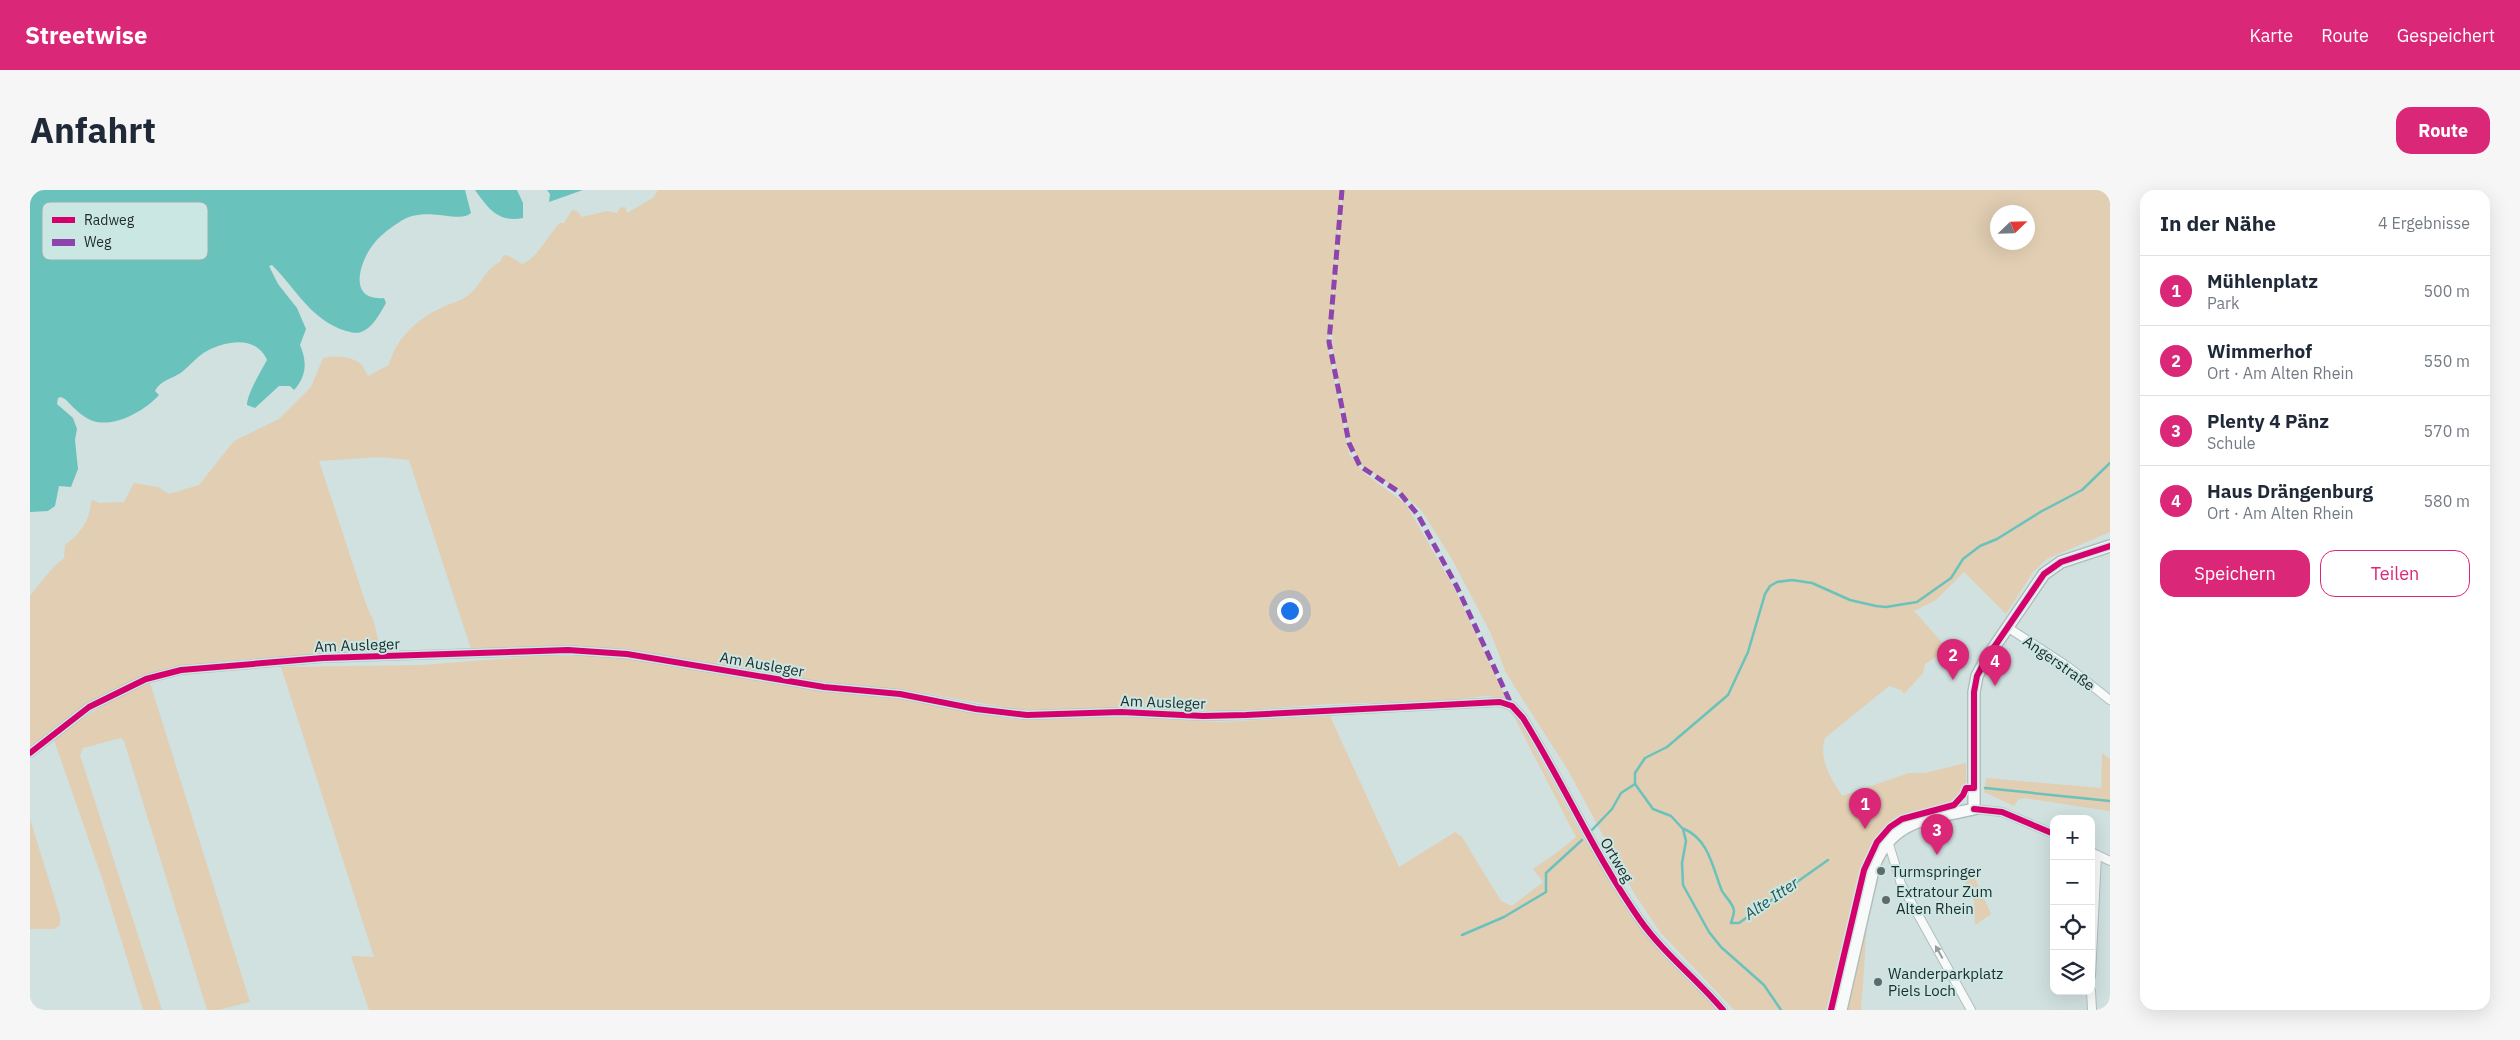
<!DOCTYPE html>
<html lang="de">
<meta charset="utf-8">
<style>
body{margin:0;font-family:"IBM Plex Sans",sans-serif;background:#f6f6f7;color:#1f2937}
.controls{position:absolute;right:15px;bottom:15px;display:grid;overflow:hidden;border-radius:10px;box-shadow:0 5px 20px #0002}
.controls button{width:45px;height:45px;display:grid;place-items:center;padding:0;border:0;border-bottom:1px solid #e0e1e3;background:#fff;color:#1f2937;font:25px sans-serif}
.compass{position:absolute;left:1960px;top:15px;width:45px;height:45px;border-radius:50%;background:#fff;box-shadow:0 5px 20px #0002;rotate:67deg}
.you{position:absolute;left:1259px;top:420px;width:18px;height:18px;margin:-12px;border:4px solid #fff;border-radius:50%;background:#1a73e8;box-shadow:0 0 0 8px #1a73e833}
.badge{display:grid;place-items:center;width:32px;height:32px;border-radius:50%;background:#db2777;color:#fff;font-size:16px;font-weight:700}
.pin{position:absolute;translate:-50% -41px;filter:drop-shadow(0 1px 2px #0008)}
.pin::after{content:'';position:absolute;top:26px;width:18px;height:15px;background:inherit;clip-path:polygon(0 0,100% 0,50% 100%)}
.list{margin:0;padding:0;list-style:none}
h2{display:flex;justify-content:space-between;align-items:center;height:65px;margin:0;padding:0 20px;font-size:21px}
h2 small{font-size:16px;font-weight:400;color:#747a83}
.list li{display:grid;grid-template-columns:32px 1fr auto;gap:15px;align-items:center;box-sizing:border-box;height:70px;padding:0 20px;border-top:1px solid #e0e1e3}
.list b{display:block;font-size:19px;white-space:nowrap}
.list p{margin:0;font-size:16px;white-space:nowrap;color:#747a83}
.list em{font-size:16px;font-style:normal;color:#747a83}
.actions{display:flex;gap:10px;padding:15px 20px}
.actions a{flex:1;padding:11px 0;border:1px solid #db2777;border-radius:15px;text-align:center;font-size:18px;color:#db2777}
.actions .main{background:#db2777;color:#fff}
.icon{flex:none;width:28px;height:28px;fill:none;stroke:currentColor;stroke-width:2;stroke-linecap:round;stroke-linejoin:round}
.map{position:relative;flex:none;width:2080px;height:820px;overflow:hidden;border-radius:15px}
header{display:flex;align-items:center;gap:30px;box-sizing:border-box;height:70px;padding:0 25px;background:#db2777;color:#fff}
header strong{font-size:24px}
nav{display:flex;gap:28px;margin-inline-start:auto;font-size:18px}
.intro{display:flex;align-items:center;justify-content:space-between;box-sizing:border-box;height:120px;padding:0 30px}
h1{margin:0;font-size:35px}
.button{padding:12px 22px;border-radius:15px;background:#db2777;color:#fff;font-size:18px;font-weight:700}
main{display:flex;gap:30px;padding:0 30px}
aside{flex:1;background:#fff;border-radius:15px;box-shadow:0 5px 20px #0002}
.map>svg:first-child{display:block}
</style>
<header>
<strong>Streetwise</strong>
<nav><a>Karte</a><a>Route</a><a>Gespeichert</a></nav>
</header>
<div class="intro"><h1>Anfahrt</h1><a class="button">Route</a></div>
<main>
<div class="map">
<svg width="2080" height="820" viewBox="0 0 2080 820">
<rect width="100%" height="100%" fill="#d0e1df"/>
<!-- green -->
<g fill="#e1ceb3" fill-rule="evenodd">
<path d="M 628,0 L 1311,0 L 1301,128 L 1299,148 L 1296,148 L 1319,264 L 1334,283 L 1376,314 L 1424,398 L 1476,508 L 1457,506 L 1407,511 L 1299,514 L 1200,521 L 1093,518 L 996,521 L 893,503 L 747,486 L 598,459 L 538,456 L 441,459 L 379,270 L 349,267 L 289,271 L 336,414 L 344,432 L 351,463 C 303,464 255,466 207,470 C 176,473 146,474 117,485 C 72,502 36,529 0,560 L 0,406 C 11,392 20,379 34,368 L 35,355 C 50,344 60,331 61,312 L 63,310 L 70,313 L 94,312 L 104,293 L 128,297 L 139,304 L 169,295 L 204,251 L 249,229 L 281,197 L 293,168 C 304,165 323,166 332,175 C 334,178 336,183 338,186 L 359,175 C 366,148 388,128 413,117 C 422,113 434,110 441,103 C 452,93 456,78 470,72 L 473,66 L 477,65 L 492,74 C 508,68 517,46 530,33 L 534,33 L 542,20 L 547,21 L 552,27 L 577,21 L 587,23 L 590,18 L 595,17 L 597,23 L 623,8 Z"/>
<path d="M 1313,0 L 2080,0 L 2080,342 L 2017,369 L 2003,382 L 1976,424 L 1934,382 L 1906,410 L 1884,421 L 1918,459 L 1895,474 L 1893,483 L 1874,504 L 1871,500 L 1859,496 L 1795,548 C 1788,570 1801,588 1812,606 L 1879,583 L 1895,583 L 1936,573 C 1936,582 1937,592 1934,600 C 1926,626 1873,618 1852,643 C 1816,686 1817,767 1796,820 L 1704,820 L 1630,742 L 1604,703 L 1539,582 L 1476,483 L 1461,444 L 1423,371 L 1392,321 L 1370,301 L 1331,275 L 1320,253 L 1302,158 L 1303,138 L 1301,139 ZM 1968,22 L 1998,22 L 1998,52 L 1968,52 Z"/>
<polygon points="507,466 570,466 597,468 795,502 870,509 975,528 997,530 1091,527 1191,532 1300,526 1369,677 1425,642 1432,647 1471,711 1482,716 1513,692 1503,679 1529,661 1546,647 1481,521 1490,532 1550,642 1605,731 1635,768 1688,820 339,820 321,766 344,767 251,477 392,475"/>
<polygon points="120,493 220,812 188,820 177,820 94,551 91,548 53,558 50,565 132,820 113,820 73,691 23,547 82,510"/>
<polygon points="2072,563 2080,569 2080,621 1994,608 1988,610 1984,616 1954,602 1956,588 2071,598"/>
<polygon points="0,629 30,726 30,735 24,739 0,739"/>
<polygon points="1943,684 1961,724 1945,735 1944,711 1934,689"/>
<polygon points="1838,721 1831,820 1815,820"/>
</g>
<!-- water -->
<g fill="#6ac2bc">
<path d="M 0,0 L 435,0 L 441,23 C 429,35 394,13 368,33 C 359,39 349,46 342,56 C 329,74 318,111 354,108 L 356,113 C 350,123 343,138 331,142 C 326,144 321,142 316,141 C 281,130 267,100 242,75 L 239,76 L 248,94 L 267,118 L 276,139 L 270,155 C 277,171 277,186 264,200 L 260,196 L 249,196 L 225,218 L 217,215 C 217,204 231,181 237,170 C 227,146 197,150 177,161 C 167,166 161,175 153,181 C 144,189 131,189 125,201 L 129,205 C 115,221 84,238 63,231 C 52,227 43,217 35,209 L 31,207 L 28,208 L 27,214 L 43,228 L 47,239 L 45,250 L 48,279 L 41,297 L 29,296 L 25,316 L 18,321 L 0,322 Z"/>
<path d="M 445,0 L 487,0 L 493,13 L 493,28 C 468,33 458,18 445,0 Z"/>
<polygon points="517,0 553,0 519,12 520,4"/>
</g>
<g fill="none" stroke-linecap="round" stroke-linejoin="round">
<!-- stream -->
<g stroke="#6ac2bc" stroke-width="2.5">
<polyline points="1955,598 2080,611"/>
<path d="M 1654,639 C 1679,649 1683,679 1692,701 C 1696,708 1703,713 1704,721 C 1704,725 1702,729 1701,733 L 1709,733 L 1798,670"/>
<polyline points="1562,640 1582,619 1591,603 1605,594"/>
<polyline points="1432,745 1474,727 1516,702 1516,683 1552,650"/>
<polyline points="1751,820 1734,795 1691,757 1679,742 1653,695 1652,673 1656,651 1653,639 1641,626 1623,619 1605,594 1605,583 1615,568 1637,557 1698,505 1718,462 1735,404 1740,396 1747,392 1762,390 1782,393 1820,410 1846,416 1856,417 1887,412 1921,388 1933,369 1950,356 1967,349 2012,321 2052,300 2080,273"/>
</g>
<defs>
<g id="street">
<polyline points="1977,437 2037,476 2080,510"/>
<path d="M 0,563 L 59,517 L 116,489 L 151,480 L 293,468 L 538,460 L 597,464 L 794,497 L 870,504 L 946,519 L 997,525 L 1091,522 L 1173,526 L 1216,525 L 1470,512 L 1482,516 L 1493,528 C 1534,594 1565,666 1610,730 C 1634,764 1666,788 1693,820"/>
<polyline points="1944,619 1972,622 2024,644"/>
<polyline points="1858,651 1871,694 1941,820"/>
<polyline points="2061,662 2080,671"/>
<polyline points="2061,786 2067,665"/>
<polyline points="2061,801 2062,820"/>
</g>
<path id="secondary" d="M 1811,820 L 1844,676 C 1863,628 1900,629 1944,619 L 1944,502 L 1947,486 L 1956,469 L 2014,384 L 2031,372 L 2080,356"/>
</defs>
<!-- street casing -->
<use href="#street" stroke="#b2bebd" stroke-width="10"/>
<!-- secondary casing -->
<use href="#secondary" stroke="#b2bebd" stroke-width="14"/>
<!-- street -->
<use href="#street" stroke="#f8fafa" stroke-width="8"/>
<!-- secondary -->
<use href="#secondary" stroke="#f8fafa" stroke-width="11"/>
<!-- quiet -->
<polyline stroke="#8e44ad" stroke-width="5" stroke-dasharray="10 5" stroke-linecap="butt" points="1312,0 1299,152 1319,253 1330,276 1369,302 1388,325 1427,397 1482,516"/>
<defs>
<g id="cycleway">
<path d="M 0,563 L 59,517 L 116,489 L 151,480 L 293,468 L 538,460 L 597,464 L 794,497 L 870,504 L 946,519 L 997,525 L 1091,522 L 1173,526 L 1216,525 L 1470,512 L 1482,516 L 1493,528 C 1534,594 1565,666 1610,730 C 1634,764 1666,788 1693,820"/>
<polyline points="1944,619 1972,622 2024,644"/>
<polyline points="1801,820 1834,680 1847,652 1860,637 1872,629 1924,615 1933,605 1936,598 1944,598 1944,502 1947,486 1956,469 2014,384 2031,372 2080,356"/>
</g>
</defs>
<!-- cycleway casing -->
<use href="#cycleway" stroke="#cae7e4" stroke-width="9"/>
<!-- cycleway -->
<use href="#cycleway" stroke="#d6006c" stroke-width="6"/>
</g>
<!-- one-way arrows -->
<defs><path id="oneway-solid" d="M-6-.8H1V-3.2L6.5 0L1 3.2V.8H-6Z" transform="scale(1.25)"/></defs>
<use fill="#979d9d" href="#oneway-solid" transform="translate(1909 762) rotate(-119)"/>
<!-- markers -->
<g fill="#5e6b6a" stroke="#cae7e4" stroke-width="2">
<circle cx="1851" cy="681" r="5"/>
<circle cx="1856" cy="710" r="5"/>
<circle cx="1848" cy="792" r="5"/>
</g>
<g text-anchor="middle" dominant-baseline="central" stroke-width="4" stroke-linejoin="round" paint-order="stroke">
<!-- street labels -->
<g font-size="15" fill="#212c2b" stroke="#cae7e4">
<text transform="translate(327 455) rotate(-2)">Am Ausleger</text>
<text transform="translate(2029 473) rotate(35)">Angerstraße</text>
<text transform="translate(732 474) rotate(10)">Am Ausleger</text>
<text transform="translate(1133 512) rotate(2)">Am Ausleger</text>
<text transform="translate(1587 670) rotate(59)">Ortweg</text>
</g>
<!-- poi labels -->
<g font-size="15" fill="#212c2b" stroke="#cae7e4" text-anchor="start">
<text x="1861" y="681">Turmspringer</text>
<text x="1866" y="701">Extratour Zum<tspan x="1866" dy="17">Alten Rhein</tspan></text>
<text x="1858" y="783">Wanderparkplatz<tspan x="1858" dy="17">Piels Loch</tspan></text>
</g>
<!-- water labels -->
<g font-size="16" font-style="italic" fill="#275854" stroke="#cae7e4">
<text transform="translate(1741 708) rotate(-34)">Alte Itter</text>
</g>
</g>
<!-- legend -->
<rect x="12" y="12" width="166" height="58" rx="8" fill="#cae7e4" stroke="#97afac" stroke-width="1"/>
<rect x="22" y="27" width="23" height="6" fill="#d6006c"/>
<rect x="22" y="49" width="23" height="7" fill="#8e44ad"/>
<g font-size="14" fill="#212c2b">
<text x="54" y="35">Radweg</text>
<text x="54" y="57">Weg</text>
</g>
</svg>
<div class="controls">
<button>+</button>
<button>−</button>
<button><svg class="icon" aria-label="locate" viewBox="0 0 24 24"><circle cx="12" cy="12" r="6"/><path d="M12 2v4M12 18v4M2 12h4M18 12h4"/></svg></button>
<button><svg class="icon" aria-label="layers" viewBox="0 0 24 24"><path d="M12 4l9 5-9 5-9-5zM3 14l9 5 9-5"/></svg></button>
</div>
<svg class="compass" viewBox="-18 -18 36 36"><path d="M0-13l5 13h-10z" fill="#e53935"/><path d="M0 13l5-13h-10z" fill="#747a83"/></svg>
<div class="you"></div>
<div class="pin badge" style="left:1835px;top:639px">1</div>
<div class="pin badge" style="left:1923px;top:490px">2</div>
<div class="pin badge" style="left:1907px;top:665px">3</div>
<div class="pin badge" style="left:1965px;top:496px">4</div>
</div>
<aside>
<h2>In der Nähe<small>4 Ergebnisse</small></h2>
<ul class="list">
<li><span class="badge">1</span><div><b>Mühlenplatz</b><p>Park</p></div><em>500 m</em></li>
<li><span class="badge">2</span><div><b>Wimmerhof</b><p>Ort · Am Alten Rhein</p></div><em>550 m</em></li>
<li><span class="badge">3</span><div><b>Plenty 4 Pänz</b><p>Schule</p></div><em>570 m</em></li>
<li><span class="badge">4</span><div><b>Haus Drängenburg</b><p>Ort · Am Alten Rhein</p></div><em>580 m</em></li>
</ul>
<div class="actions"><a class="main">Speichern</a><a>Teilen</a></div>
</aside>
</main>
